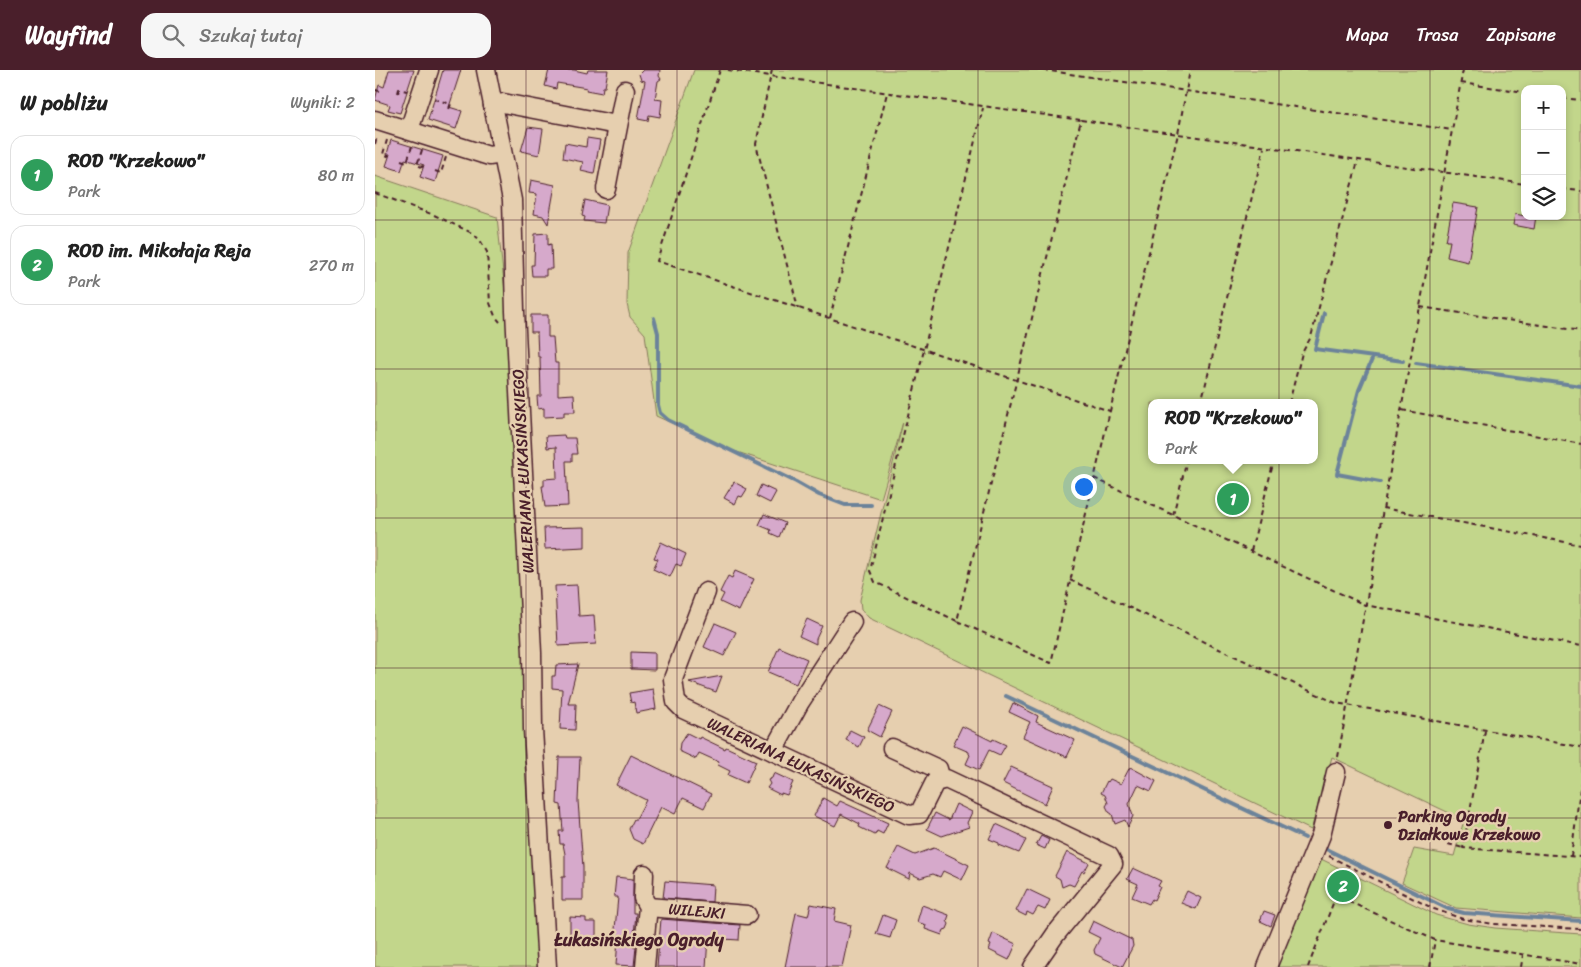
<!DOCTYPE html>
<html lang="pl">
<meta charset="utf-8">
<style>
body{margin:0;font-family:Sriracha,sans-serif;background:#f6f6f6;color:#222}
.controls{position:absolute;right:15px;top:15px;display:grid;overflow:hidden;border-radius:10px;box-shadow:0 2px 8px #0003}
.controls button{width:45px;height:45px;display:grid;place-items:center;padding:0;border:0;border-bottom:1px solid #e0e0e0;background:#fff;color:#222;font:25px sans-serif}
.you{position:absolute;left:708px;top:416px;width:18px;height:18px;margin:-12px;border:4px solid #fff;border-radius:50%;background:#1a73e8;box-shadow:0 0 0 8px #1a73e833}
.badge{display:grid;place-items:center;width:32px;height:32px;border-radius:50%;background:#4a1f2b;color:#fff;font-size:16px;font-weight:700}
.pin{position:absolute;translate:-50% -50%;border:2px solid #fff;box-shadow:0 1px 5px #0006}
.popup{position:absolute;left:773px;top:329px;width:170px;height:65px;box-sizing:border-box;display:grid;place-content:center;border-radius:10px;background:#fff;filter:drop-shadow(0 1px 4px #0005);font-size:16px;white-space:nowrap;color:#767676}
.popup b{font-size:19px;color:#222}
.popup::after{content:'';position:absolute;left:50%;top:100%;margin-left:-10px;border:10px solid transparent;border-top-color:#fff}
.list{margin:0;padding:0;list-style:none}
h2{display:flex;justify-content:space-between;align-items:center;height:65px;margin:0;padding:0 20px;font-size:21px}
h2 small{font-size:16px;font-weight:400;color:#767676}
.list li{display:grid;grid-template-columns:32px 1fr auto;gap:15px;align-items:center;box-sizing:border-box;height:80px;margin:0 10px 10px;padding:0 10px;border:1px solid #e0e0e0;border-radius:15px}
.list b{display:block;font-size:19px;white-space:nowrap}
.list p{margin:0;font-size:16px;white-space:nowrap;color:#767676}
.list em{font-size:16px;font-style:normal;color:#767676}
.icon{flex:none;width:28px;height:28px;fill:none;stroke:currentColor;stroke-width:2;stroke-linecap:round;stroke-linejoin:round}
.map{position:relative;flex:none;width:1206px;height:897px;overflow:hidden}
header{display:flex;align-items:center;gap:30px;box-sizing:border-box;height:70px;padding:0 25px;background:#4a1f2b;color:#fff}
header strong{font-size:24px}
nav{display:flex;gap:28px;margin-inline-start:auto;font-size:18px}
.search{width:350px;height:45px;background:#f6f6f6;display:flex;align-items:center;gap:12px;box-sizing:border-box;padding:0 18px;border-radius:15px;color:#767676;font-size:19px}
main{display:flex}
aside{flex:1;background:#fff}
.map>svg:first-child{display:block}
</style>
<header>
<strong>Wayfind</strong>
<div class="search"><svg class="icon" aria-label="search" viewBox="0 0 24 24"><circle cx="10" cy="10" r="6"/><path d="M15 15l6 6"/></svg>Szukaj tutaj</div>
<nav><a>Mapa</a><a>Trasa</a><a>Zapisane</a></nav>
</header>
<main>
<aside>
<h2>W pobliżu<small>Wyniki: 2</small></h2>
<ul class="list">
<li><span class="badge" style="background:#2e9e5b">1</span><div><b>ROD &quot;Krzekowo&quot;</b><p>Park</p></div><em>80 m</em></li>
<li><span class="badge" style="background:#2e9e5b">2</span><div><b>ROD im. Mikołaja Reja</b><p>Park</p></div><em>270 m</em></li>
</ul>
</aside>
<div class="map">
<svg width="1206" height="897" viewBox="0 0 1206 897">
<rect width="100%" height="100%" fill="#e6cfaf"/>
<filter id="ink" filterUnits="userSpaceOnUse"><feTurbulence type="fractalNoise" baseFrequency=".02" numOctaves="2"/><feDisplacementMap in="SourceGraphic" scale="10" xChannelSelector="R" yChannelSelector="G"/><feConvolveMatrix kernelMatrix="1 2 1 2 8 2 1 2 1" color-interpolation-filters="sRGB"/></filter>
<g filter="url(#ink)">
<!-- green -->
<g fill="#c2d68b" stroke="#867a5b" fill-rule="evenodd">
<path d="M 319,0 L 1206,0 L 1206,848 L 1081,838 L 1027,813 L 1039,779 L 1079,786 L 1089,750 L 957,687 L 936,760 L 494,548 L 486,539 L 485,530 L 528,352 L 506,429 L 356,380 L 281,346 L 270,264 L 255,247 L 252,234 L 253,183 ZM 1150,19 L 1187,19 L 1187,146 L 1150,146 ZM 777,333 L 939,333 L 939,390 L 777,390 Z"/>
<polygon points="0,106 122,147 138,296 167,897 0,897"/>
<polygon points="944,788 1061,845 1093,854 1120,858 1206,864 1206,897 901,897"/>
</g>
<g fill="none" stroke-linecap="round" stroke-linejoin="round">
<!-- stream -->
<g stroke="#6c839a" stroke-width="4">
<polyline points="949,243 940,279 1028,291"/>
<polyline points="279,248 283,263 283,335 285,343 293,350 421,412 444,425 470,435 496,435"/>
<polyline points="998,287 984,320 962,404 1005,412"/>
<polyline points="1041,293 1206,316"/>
<polyline points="631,626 930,768"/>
<polyline points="949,778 1073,839 1089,843 1206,851"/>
</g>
</g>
<!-- building -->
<g fill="#d6a9cb" stroke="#4a1f2b">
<polygon points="14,0 39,0 25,43 13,40 15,35 0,30 4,15 9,17"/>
<polygon points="68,0 86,0 74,37 87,41 81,59 53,50"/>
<polygon points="174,0 199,0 212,3 213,0 233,0 230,17 228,17 227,23 211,20 212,18 182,13 181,19 170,16"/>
<polygon points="268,0 285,0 284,6 286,9 283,11 280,29 287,30 285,47 274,45 273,51 263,49 270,11 266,10 264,4"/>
<polygon points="153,57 168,59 164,85 146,81"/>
<polygon points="212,68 225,70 219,104 206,101 208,92 188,88 190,73 211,77"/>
<polygon points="16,70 68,86 60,112 45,107 49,95 30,89 26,101 11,96 15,84 12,84"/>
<polygon points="156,110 180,115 173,154 168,146 159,144 162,124 154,123"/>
<polygon points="210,130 232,135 229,153 209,151 210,147 207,146"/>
<polygon points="1078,133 1103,137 1093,192 1072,187 1075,171 1071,171"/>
<polygon points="1140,144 1150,146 1161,146 1159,159 1138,155"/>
<polygon points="173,163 173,175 176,174 177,199 171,199 171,206 157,206 156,195 159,195 160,164"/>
<polygon points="156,245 173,245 173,267 178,267 180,293 183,293 183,325 199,324 200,342 189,342 189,346 169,347 169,338 163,339 162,326 166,326 165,287 163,287 162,262 156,262"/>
<polygon points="189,365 190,368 200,368 202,384 197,384 197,391 191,391 193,436 170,437 167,416 169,416 169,409 182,408 181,377 172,378 171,366"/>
<polygon points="359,412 372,419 367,427 364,426 360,434 349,428"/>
<polygon points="386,415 401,422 395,433 381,426"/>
<polygon points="389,444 410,453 404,467 395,463 396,460 384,455"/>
<polygon points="210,457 210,477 170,479 169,458"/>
<polygon points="286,472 311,484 306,496 301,494 295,507 278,499 283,489 279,488"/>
<polygon points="360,501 379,509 364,541 345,532 349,524 345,522 353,506 357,508"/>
<polygon points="202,515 204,546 219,545 221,574 183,576 180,516"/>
<polygon points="432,549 447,556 441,569 441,574 424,566"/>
<polygon points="340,553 361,562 349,586 329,577"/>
<polygon points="404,577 432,589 421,614 393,602"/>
<polygon points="256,582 280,583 280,600 256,599"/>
<polygon points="203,594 193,634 201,634 200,660 185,659 187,619 177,618 177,606 180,606 181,595"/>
<polygon points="347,606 341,622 314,612"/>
<polygon points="278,619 281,639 261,643 259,632 256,633 254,623"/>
<polygon points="638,633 663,646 661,652 700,670 692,687 648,667 655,652 634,642"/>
<polygon points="504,636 517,642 505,667 492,660"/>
<polygon points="587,656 617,671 618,669 631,675 625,685 614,680 604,700 591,694 595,685 594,684 594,682 578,675"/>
<polygon points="475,660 489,667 484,677 471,670"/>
<polygon points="312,663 324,669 325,667 350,679 351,677 381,691 371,713 353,705 355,701 343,695 344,692 324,683 321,689 304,681 305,673"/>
<polygon points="256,685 336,724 329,738 308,728 300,744 286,737 268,774 258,769 254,759 259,749 261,749 271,730 241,715"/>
<polygon points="184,687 205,687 203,731 208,797 208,830 187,830 187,807 190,807 190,784 188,774 185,774 184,761 188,761 186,735 182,734"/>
<polygon points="636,697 678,716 670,734 628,713"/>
<polygon points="755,697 781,711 776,721 763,715 754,734 758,746 753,757 750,750 740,754 737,744 734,742 731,736 733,733 730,725 726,723 732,711 733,712 735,709 746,714"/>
<polygon points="399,703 418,712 412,725 406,723 406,725 392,718 395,714 393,710 397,708"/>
<polygon points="448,728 462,736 465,731 513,753 508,764 502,761 500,765 484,757 485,754 466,744 460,756 439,746"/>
<polygon points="581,734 597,742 592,753 594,757 567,766 552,759 560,743 574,750"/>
<polygon points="621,754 645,765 645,767 651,770 644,783 624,775 624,773 614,769"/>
<polygon points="666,766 674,770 670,779 661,775"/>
<polygon points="523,777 540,785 559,778 594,795 587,810 568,801 565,807 558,804 545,808 535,803 534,809 512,798"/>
<polygon points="692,782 714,793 709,802 707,801 699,816 694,814 687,817 685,809 680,806"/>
<polygon points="758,798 786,811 783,816 785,817 779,830 777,829 774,834 757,827 763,814 752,809"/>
<polygon points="241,807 258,809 258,843 261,843 258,876 261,877 259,896 241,895 243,870 239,870 243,827 239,827"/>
<polygon points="290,811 338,815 337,832 288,828"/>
<polygon points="652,819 675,830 670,840 663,837 658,845 652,842 651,846 641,841"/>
<polygon points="812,821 826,828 821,839 806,833"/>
<polygon points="436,834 461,839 459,851 476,855 467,897 410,897 421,843 433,846"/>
<polygon points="547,835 574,845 572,851 574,854 572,859 569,860 567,865 550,859 551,855 542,852"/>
<polygon points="889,841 900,845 896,856 885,851"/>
<polygon points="508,845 521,850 515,868 501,864"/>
<polygon points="195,847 211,848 211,852 221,852 221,870 195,870"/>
<polygon points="286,849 365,855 364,870 333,868 331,897 282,897"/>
<polygon points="718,851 757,870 758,876 747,897 720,884 719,880 725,868 713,862"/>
<polygon points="618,863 641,874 634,890 614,880 616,875 614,874"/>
</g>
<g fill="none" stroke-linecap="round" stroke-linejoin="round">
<defs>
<g id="minor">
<polyline points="111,0 137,130 140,241 157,583 158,659 172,897"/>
<polyline points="118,36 128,33 242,55"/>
<polyline points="0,50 114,86 127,84"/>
<polyline points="34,60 54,0"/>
<polyline points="231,119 250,20"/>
<polyline points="331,522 298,609 301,632 308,639 534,745 544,744 560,712 571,709 734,786 738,794 680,865 658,897"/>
<polyline points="517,678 563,699 566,710"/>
<polyline points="398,681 425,632 477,552"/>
<polyline points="269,804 268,828 273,837 270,866 272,875 270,897"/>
<polyline points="273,837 372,845"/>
<polyline points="892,897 946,765 961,702"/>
</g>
</defs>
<!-- minor casing -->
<use href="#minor" stroke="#4a1f2b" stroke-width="21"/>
<!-- path -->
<g stroke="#4a1f2b" stroke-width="2" stroke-dasharray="5 4" stroke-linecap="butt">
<polyline points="345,0 282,191 735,341"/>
<polyline points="353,0 706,50 582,551 676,593 735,341 803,64 815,0"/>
<polyline points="397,0 381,74 423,238"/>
<polyline points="668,0 1077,60"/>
<polyline points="1086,13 1150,22"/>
<polyline points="0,20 5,21"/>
<polyline points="23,23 24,19 32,21"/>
<polyline points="1187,28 1206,30"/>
<polyline points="59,29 76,34 74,39"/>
<polyline points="706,50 1150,114"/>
<polyline points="12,70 8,84 13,86 13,84"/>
<polyline points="0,74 2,66"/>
<polyline points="47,80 42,95 47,97 48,95"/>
<polyline points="26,90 32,92 37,76"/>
<polyline points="60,101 66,103 71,87"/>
<polyline points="1187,119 1206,121"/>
<polyline points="0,123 59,145 97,163 105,170 112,182 115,233 120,246 125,252"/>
<polyline points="1045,237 1206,261"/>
<polyline points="455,248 512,23"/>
<polyline points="826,333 889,78"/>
<polyline points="914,333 927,283 936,267 983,91"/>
<polyline points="1027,340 1206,374"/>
<polyline points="719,408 990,535 1206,576"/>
<polyline points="1008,438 1206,475"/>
<polyline points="798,445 812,390"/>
<polyline points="876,481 899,390"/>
<polyline points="695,510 961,633 1206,677"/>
<polyline points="582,551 500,512 495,501 608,38"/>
<polyline points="1110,661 1088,778 1206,787"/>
<polyline points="963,687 1088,0"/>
<polyline points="1073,774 1088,778"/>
<polyline points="954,786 1059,839 1088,849 1119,854 1206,859"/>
<polyline points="1196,786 1206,712"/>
<polyline points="933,897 961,826 1060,870 1206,894"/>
<polyline points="1055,897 1060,870"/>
<polyline points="1146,897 1148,885"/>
</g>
<!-- minor -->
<use href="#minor" stroke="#e6cfaf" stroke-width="18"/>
</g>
</g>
<!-- grid -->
<path fill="none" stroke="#4a1f2b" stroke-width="1" stroke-opacity="0.55" d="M 151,0 L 151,897M 302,0 L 302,897M 452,0 L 452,897M 603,0 L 603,897M 754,0 L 754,897M 904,0 L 904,897M 1055,0 L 1055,897M 0,150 L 1206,150M 0,299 L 1206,299M 0,448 L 1206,448M 0,598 L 1206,598M 0,748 L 1206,748"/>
<!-- markers -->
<circle fill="#4a1f2b" stroke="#e6cfaf" stroke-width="2" cx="1013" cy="755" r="5"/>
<g text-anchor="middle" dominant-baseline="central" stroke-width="4.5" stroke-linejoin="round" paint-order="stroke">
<!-- street labels -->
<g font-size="16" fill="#4a1f2b" stroke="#e6cfaf">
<text transform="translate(148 401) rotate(-93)">WALERIANA ŁUKASIŃSKIEGO</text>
<text transform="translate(426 695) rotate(25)">WALERIANA ŁUKASIŃSKIEGO</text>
<text transform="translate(322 841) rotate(5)">WILEJKI</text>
</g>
<!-- poi labels -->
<g font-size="16" font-weight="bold" fill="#4a1f2b" stroke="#e6cfaf" text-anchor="start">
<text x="1023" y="746">Parking Ogrody<tspan x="1023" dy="18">Działkowe Krzekowo</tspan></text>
</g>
<!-- neighbourhood labels -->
<g font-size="18" font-weight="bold" fill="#4a1f2b" stroke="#e6cfaf">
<text x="264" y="870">Łukasińskiego Ogrody</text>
</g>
</g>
</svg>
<div class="controls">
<button>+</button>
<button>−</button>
<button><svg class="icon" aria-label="layers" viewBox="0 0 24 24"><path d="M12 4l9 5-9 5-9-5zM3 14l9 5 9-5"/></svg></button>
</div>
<div class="you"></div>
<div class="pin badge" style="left:858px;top:429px;background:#2e9e5b">1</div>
<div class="popup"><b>ROD &quot;Krzekowo&quot;</b>Park</div>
<div class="pin badge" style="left:968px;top:816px;background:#2e9e5b">2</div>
</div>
</main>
